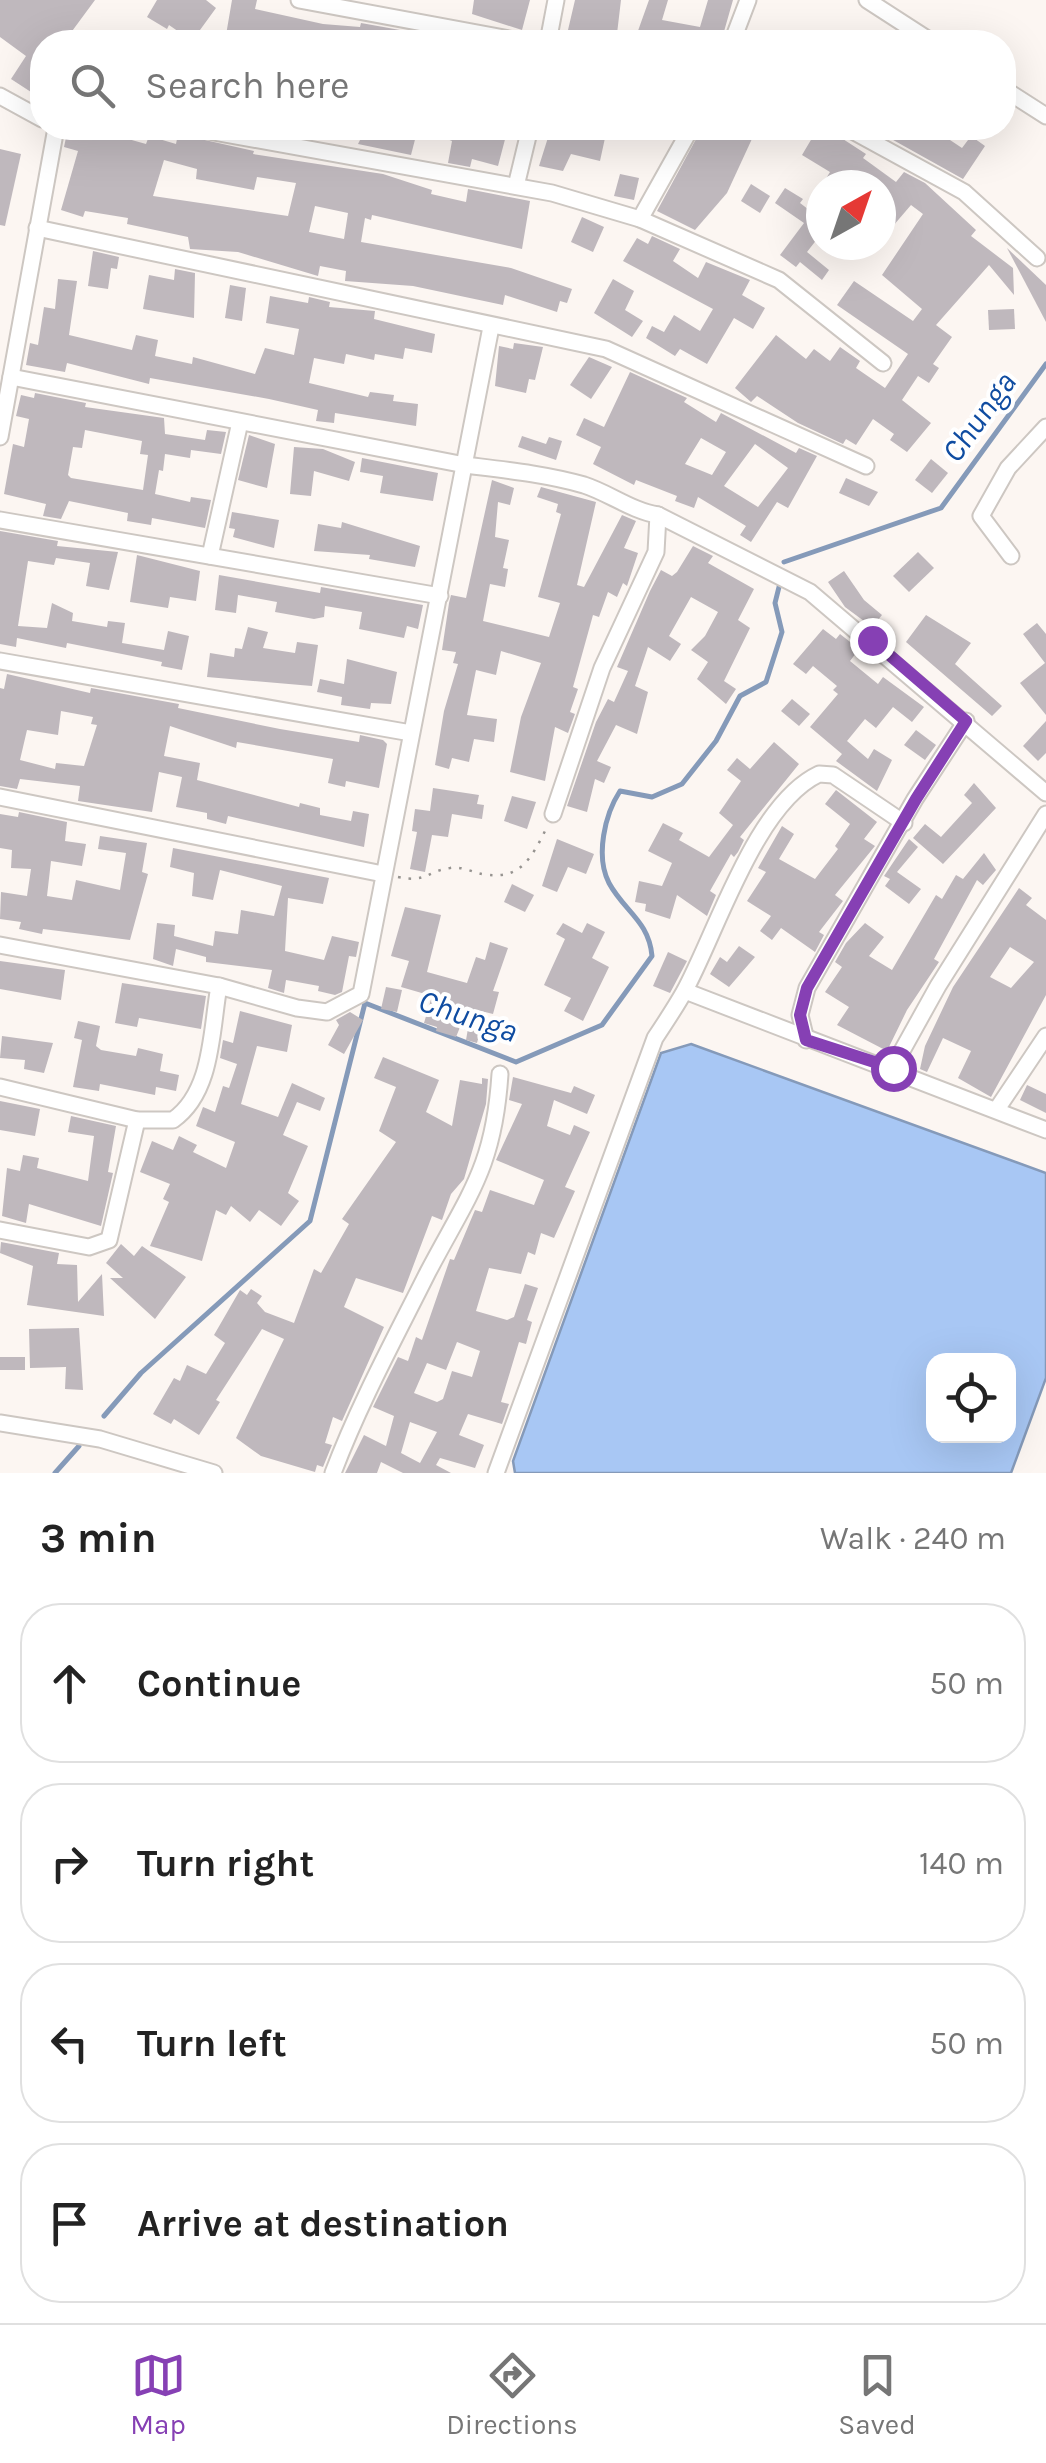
<!DOCTYPE html>
<meta charset="utf-8">
<style>
body{margin:0;font-family:Karla,sans-serif;background:#f6f6f6;color:#222}
.controls{position:absolute;right:30px;bottom:30px;display:grid;overflow:hidden;border-radius:20px;box-shadow:0 10px 40px #0002}
.controls button{width:90px;height:90px;display:grid;place-items:center;padding:0;border:0;border-bottom:2px solid #e0e0e0;background:#fff;color:#222;font:50px sans-serif}
.compass{position:absolute;left:806px;top:170px;width:90px;height:90px;border-radius:50%;background:#fff;box-shadow:0 10px 40px #0002;rotate:40deg}
.stop{position:absolute;width:30px;height:30px;margin:-22px;border:8px solid #8640b4;border-radius:50%;background:#fff}
.stop.end{background:#8640b4;border-color:#fff;box-shadow:0 2px 10px #0008}
.list{margin:0;padding:0;list-style:none}
h2{display:flex;justify-content:space-between;align-items:center;height:130px;margin:0;padding:0 40px;font-size:42px}
h2 small{font-size:32px;font-weight:400;color:#767676}
.list li{display:grid;grid-template-columns:65px 1fr auto;gap:30px;align-items:center;box-sizing:border-box;height:160px;margin:0 20px 20px;padding:0 20px;border:2px solid #e0e0e0;border-radius:40px}
.list b{display:block;font-size:38px;white-space:nowrap}
.list em{font-size:32px;font-style:normal;color:#767676}
.icon{flex:none;width:55px;height:55px;fill:none;stroke:currentColor;stroke-width:2;stroke-linecap:round;stroke-linejoin:round}
.map{position:relative;flex:none;width:1046px;height:1473px;overflow:hidden}
.search{position:absolute;background:#fff;box-shadow:0 10px 40px #0002;left:30px;right:30px;top:30px;height:110px;display:flex;align-items:center;gap:25px;box-sizing:border-box;padding:0 35px;border-radius:40px;color:#767676;font-size:38px}
.sheet{height:850px;background:#fff}
nav{display:flex;justify-content:space-around;align-items:center;box-sizing:border-box;height:140px;border-top:2px solid #e0e0e0;background:#fff;font-size:28px;color:#767676}
nav a{display:grid;justify-items:center;gap:5px}
nav .on{color:#8640b4}
.map>svg:first-child{display:block}
</style>
<div class="map">
<svg width="1046" height="1473" viewBox="0 0 1046 1473">
<rect width="100%" height="100%" fill="#fcf6f2"/>
<!-- water -->
<path fill="#a8c7f4" stroke="#859ab9" stroke-width="2.5" fill-rule="evenodd" d="M 691,1044 L 1046,1173 L 1046,1378 L 1011,1473 L 515,1473 L 513,1461 L 661,1053 ZM 934,1360 L 1008,1360 L 1008,1436 L 934,1436 Z"/>
<g fill="none" stroke-linecap="round" stroke-linejoin="round">
<!-- stream -->
<g stroke="#859ab9" stroke-width="5">
<polyline points="784,562 941,508 1046,364"/>
<path d="M 104,1416 L 141,1373 L 310,1221 L 365,1003 L 516,1062 L 602,1025 L 652,956 C 649,921 624,911 609,883 C 595,856 605,814 620,791 L 652,797 L 682,784 L 716,741 L 740,696 L 766,682 L 782,632 L 775,603 L 781,579"/>
<polyline points="55,1473 79,1446"/>
</g>
</g>
<!-- building -->
<g fill="#bfb8bd" fill-rule="evenodd">
<polygon points="0,0 95,0 64,42 42,42 42,88 36,84 31,92 11,79 26,56 0,37"/>
<polygon points="157,0 206,0 216,8 192,41 169,25 167,29 147,17"/>
<polygon points="232,0 257,0 255,9 323,24 360,27 361,23 400,30 397,42 374,38 373,42 249,40 226,35"/>
<polygon points="474,0 530,0 522,30 472,14"/>
<polygon points="575,0 621,0 616,42 600,42 601,39 568,30"/>
<polygon points="649,0 668,0 662,20 700,27 708,0 733,0 721,42 634,42"/>
<path d="M 68,128 L 89,128 L 146,144 L 149,136 L 176,144 L 178,134 L 254,151 L 253,154 L 383,174 L 432,190 L 431,194 L 466,202 L 468,189 L 530,201 L 522,249 L 372,215 L 371,220 L 365,218 L 361,242 L 511,268 L 572,289 L 567,303 L 560,301 L 557,312 L 505,295 L 503,305 L 413,286 L 345,281 L 346,271 L 320,266 L 318,276 L 238,252 L 190,249 L 188,237 L 127,224 L 128,218 L 85,211 L 83,217 L 61,210 L 78,151 L 64,147 ZM 164,160 L 197,169 L 196,179 L 254,190 L 257,177 L 296,183 L 288,216 L 153,196 ZM 315,206 L 348,213 L 344,239 L 309,232 Z"/>
<polygon points="366,128 418,128 411,155 358,144"/>
<polygon points="419,128 508,128 498,166 472,159 470,167 448,163 452,141"/>
<polygon points="551,128 605,138 600,161 571,154 563,171 539,166"/>
<polygon points="702,128 757,128 727,193 695,230 657,211"/>
<polygon points="818,128 826,128 866,154 863,158 896,182 904,172 925,183 976,230 971,236 1013,268 1014,295 989,265 936,325 952,337 933,364 939,368 929,383 918,376 902,400 931,423 907,452 890,440 894,434 873,419 856,445 846,439 843,444 798,423 757,396 751,402 735,388 776,335 806,359 814,349 830,361 840,347 860,361 856,368 885,388 908,354 837,305 854,281 913,321 922,309 882,275 923,214 911,205 881,240 881,185 822,185 830,172 802,155"/>
<polygon points="891,128 932,128 962,148 971,136 985,146 963,179 886,136"/>
<polygon points="0,149 21,154 5,226 0,225"/>
<polygon points="620,174 639,178 634,200 614,196"/>
<polygon points="751,184 770,196 760,213 741,201"/>
<polygon points="785,188 803,199 800,203 821,219 821,234 807,252 829,270 822,280 800,262 796,267 780,255 804,223 775,203"/>
<polygon points="582,217 604,227 593,252 571,242"/>
<polygon points="652,236 680,249 673,261 698,278 706,262 750,280 742,295 765,308 753,329 734,318 707,364 680,349 675,356 646,338 652,326 664,332 674,315 700,331 713,309 623,261 637,238 648,244"/>
<polygon points="1007,248 1046,285 1046,322"/>
<polygon points="93,251 119,257 117,269 111,268 108,289 88,286"/>
<polygon points="175,269 195,273 194,318 143,309 149,275 174,280"/>
<polygon points="58,279 77,281 69,335 132,350 136,335 158,340 155,356 192,364 193,357 255,374 265,348 294,355 299,329 266,323 270,296 308,303 309,297 330,302 329,307 375,311 374,319 435,334 432,353 405,348 403,359 375,354 374,360 346,354 344,364 314,358 309,383 368,397 370,392 394,395 393,401 418,404 416,426 335,413 334,423 316,421 318,410 269,399 150,378 149,384 67,363 65,372 26,365 30,343 38,345 44,307 55,309"/>
<polygon points="613,279 634,291 625,310 643,321 632,337 594,313"/>
<polygon points="230,285 246,288 242,321 225,318"/>
<polygon points="1014,309 1015,329 989,330 988,310"/>
<polygon points="514,343 543,347 535,380 529,379 526,393 495,386 499,346 513,349"/>
<polygon points="589,357 612,367 591,399 570,385"/>
<path d="M 630,372 L 687,398 L 684,402 L 716,422 L 721,413 L 796,453 L 799,448 L 817,456 L 788,508 L 777,502 L 751,542 L 740,535 L 746,526 L 698,497 L 694,508 L 675,501 L 677,496 L 636,480 L 634,485 L 593,464 L 601,447 L 576,435 L 584,418 L 604,427 ZM 701,438 L 726,452 L 712,475 L 685,464 ZM 755,444 L 788,468 L 758,507 L 724,486 Z"/>
<path d="M 35,393 L 86,403 L 85,407 L 164,418 L 165,434 L 205,440 L 207,430 L 226,432 L 221,454 L 191,450 L 190,458 L 165,454 L 163,471 L 159,470 L 155,494 L 190,502 L 191,497 L 211,500 L 205,528 L 152,518 L 151,525 L 127,521 L 128,513 L 69,501 L 61,519 L 43,516 L 46,504 L 4,494 L 13,444 L 24,447 L 29,419 L 16,416 L 21,395 L 34,398 ZM 85,430 L 142,441 L 140,454 L 148,455 L 143,490 L 71,478 L 68,475 L 73,447 L 82,448 Z"/>
<polygon points="249,435 275,444 267,488 238,480"/>
<polygon points="522,436 546,444 549,437 562,441 556,460 518,447"/>
<polygon points="294,447 323,449 355,462 349,481 314,471 311,496 290,494"/>
<polygon points="362,458 438,473 433,501 380,493 383,476 360,472"/>
<polygon points="931,459 948,473 932,493 915,480"/>
<polygon points="846,478 878,492 869,506 839,493"/>
<polygon points="492,480 514,488 510,505 498,502 495,537 509,540 503,568 508,569 505,587 490,584 483,621 549,637 560,603 538,597 561,514 556,512 558,504 537,497 541,487 596,502 577,585 584,587 622,515 636,521 624,548 638,553 627,586 623,583 617,597 608,592 599,617 593,615 573,687 578,689 570,712 575,714 568,733 555,727 545,781 510,772 521,717 541,663 501,651 496,675 476,670 467,715 497,719 494,742 474,739 469,762 452,758 449,769 435,765 444,711 458,664 453,663 456,652 442,650 449,603 451,595 466,598"/>
<polygon points="232,512 279,520 274,548 233,537 235,529 229,528"/>
<polygon points="342,522 420,546 415,567 369,559 370,555 314,551 318,524 341,528"/>
<polygon points="0,531 58,541 57,546 118,552 109,590 86,586 90,563 56,558 54,565 28,561 18,626 47,628 52,603 73,613 72,621 107,627 108,621 125,623 122,643 164,650 168,631 189,636 182,670 161,666 162,662 67,643 66,648 17,638 16,647 0,644"/>
<polygon points="693,546 713,556 708,563 754,589 738,620 750,628 724,681 736,689 726,704 697,679 708,662 691,650 705,636 718,612 691,597 669,636 681,644 670,661 648,647 635,686 648,692 637,734 616,725 597,761 611,767 604,783 595,779 587,812 567,806 596,722 608,699 614,702 628,671 617,667 650,591 661,570 672,576 677,572"/>
<polygon points="918,552 934,568 909,592 893,576"/>
<polygon points="137,555 200,571 196,601 170,597 168,608 130,602"/>
<polygon points="844,571 864,600 882,615 872,627 845,607 828,582"/>
<polygon points="219,575 320,593 321,587 423,605 418,629 407,626 404,638 359,629 362,612 325,606 324,617 314,619 275,612 277,602 238,595 236,613 215,610"/>
<polygon points="926,615 971,643 955,664 1002,706 992,716 906,642"/>
<polygon points="1037,623 1046,634 1046,715 1020,683 1045,663 1023,634"/>
<polygon points="248,627 268,632 263,648 295,653 297,642 318,645 312,686 207,677 210,653 234,657 235,648 242,649"/>
<polygon points="823,629 836,639 840,634 859,649 850,661 878,684 883,677 924,707 912,722 893,707 876,728 865,719 847,741 868,759 874,749 892,760 877,791 836,761 842,754 810,727 838,694 833,690 837,686 813,666 806,674 793,664"/>
<polygon points="347,659 397,672 391,704 371,703 370,709 341,705 342,697 317,692 320,679 344,684"/>
<path d="M 7,674 L 90,693 L 91,688 L 179,704 L 178,708 L 280,729 L 359,742 L 360,735 L 383,740 L 387,744 L 379,788 L 346,781 L 345,787 L 328,783 L 333,759 L 237,742 L 236,748 L 170,726 L 164,756 L 200,763 L 197,780 L 299,807 L 300,803 L 320,808 L 320,815 L 351,821 L 353,811 L 369,814 L 364,847 L 228,816 L 226,824 L 207,819 L 207,813 L 176,807 L 182,777 L 159,772 L 152,812 L 78,801 L 80,786 L 20,779 L 17,789 L 0,786 L 0,688 L 4,689 ZM 61,711 L 93,717 L 91,724 L 97,725 L 84,766 L 56,763 L 55,769 L 20,760 L 27,730 L 58,735 Z"/>
<polygon points="792,699 810,714 799,726 781,711"/>
<polygon points="1046,721 1046,753 1038,761 1023,746"/>
<polygon points="916,730 936,745 925,760 904,745"/>
<polygon points="774,742 799,764 740,837 744,840 738,852 734,857 731,854 710,891 716,895 707,916 677,895 670,919 645,911 646,904 635,902 639,881 662,886 672,863 648,851 663,823 683,833 679,840 709,857 733,825 719,813 741,781 727,770 737,758 750,769"/>
<polygon points="974,783 996,808 943,864 913,838 925,824 941,837 972,803 964,795"/>
<polygon points="433,788 479,795 477,804 484,805 482,819 452,814 448,837 432,835 425,872 410,869 417,832 412,831 415,809 430,811"/>
<polygon points="836,790 877,822 864,839 875,846 835,895 843,901 819,932 824,935 815,952 781,928 772,940 760,931 771,916 747,901 766,872 758,868 782,826 794,834 779,859 815,879 838,849 835,846 850,824 825,804"/>
<polygon points="512,796 536,802 527,829 504,821"/>
<polygon points="19,812 67,822 65,841 86,844 82,866 51,861 47,896 72,900 76,880 120,890 126,853 98,849 100,836 147,843 142,872 148,874 130,940 43,929 42,934 19,929 21,922 0,919 1,892 27,896 31,869 11,868 12,850 0,848 0,814 18,817"/>
<polygon points="557,839 594,854 586,874 568,867 557,892 542,886"/>
<polygon points="909,839 918,847 897,872 921,889 909,904 885,886 890,879 884,876"/>
<polygon points="173,848 329,878 323,904 288,898 285,951 324,960 332,936 359,942 356,957 349,956 342,992 335,995 318,991 319,986 286,980 284,993 268,988 272,970 206,962 206,957 176,949 173,966 153,959 157,923 175,925 174,936 213,946 215,931 238,934 241,910 274,916 282,886 220,870 213,900 192,896 194,873 170,867"/>
<polygon points="984,853 996,870 983,885 977,880 934,959 939,962 907,1010 887,1051 837,1025 849,1007 825,992 842,967 835,962 846,943 865,923 884,937 869,956 892,970 936,895 942,899 956,875 963,879"/>
<polygon points="512,884 534,895 525,912 504,902"/>
<path d="M 1019,888 L 1032,898 L 1026,905 L 1046,920 L 1046,995 L 991,1097 L 958,1078 L 971,1051 L 943,1038 L 927,1072 L 920,1069 L 925,1046 L 953,987 ZM 1010,947 L 1034,962 L 1011,988 L 990,977 Z"/>
<polygon points="405,907 441,915 427,972 467,983 476,957 485,960 490,942 508,948 493,991 499,992 493,1014 485,1012 477,1043 466,1040 470,1017 465,1015 456,1037 436,1031 437,1027 424,1023 432,996 401,987 409,961 391,956"/>
<polygon points="563,923 582,933 587,923 605,932 592,958 609,967 583,1021 564,1011 571,998 544,985 565,939 556,934"/>
<polygon points="739,946 755,957 729,987 710,974 720,957 727,962"/>
<polygon points="668,952 687,961 670,993 653,986"/>
<polygon points="0,961 65,970 61,1000 0,989"/>
<polygon points="122,983 206,996 201,1029 139,1018 137,1027 115,1023"/>
<polygon points="386,987 402,990 397,1012 381,1009"/>
<polygon points="240,1011 292,1025 287,1052 257,1046 241,1104 278,1117 292,1083 325,1098 320,1111 297,1102 283,1135 308,1146 288,1193 299,1201 281,1226 259,1210 250,1222 231,1206 226,1215 216,1210 202,1261 150,1246 169,1202 163,1199 170,1184 140,1172 152,1141 173,1150 179,1136 197,1145 193,1152 226,1168 235,1142 196,1126 203,1107 215,1112 223,1086 229,1088 237,1064 220,1058 223,1040 233,1043"/>
<polygon points="350,1012 363,1020 344,1054 328,1045 339,1025 336,1020"/>
<polygon points="78,1021 100,1026 96,1046 101,1050 136,1056 138,1048 163,1054 160,1071 179,1075 176,1091 156,1087 155,1095 100,1084 99,1091 73,1087 82,1040 74,1038"/>
<polygon points="2,1036 53,1043 44,1073 24,1069 25,1060 0,1058"/>
<polygon points="383,1057 439,1080 426,1112 452,1126 460,1080 482,1084 482,1078 488,1079 486,1104 464,1179 451,1194 442,1220 432,1216 403,1293 356,1278 344,1307 384,1327 342,1421 333,1417 325,1443 332,1445 323,1467 317,1465 315,1472 261,1456 236,1438 284,1339 262,1329 216,1400 220,1402 199,1435 174,1419 171,1424 153,1414 174,1378 180,1381 187,1365 206,1374 225,1343 214,1335 240,1290 247,1295 251,1289 262,1296 257,1303 265,1312 294,1323 314,1269 321,1273 349,1224 342,1219 396,1142 379,1131 396,1087 374,1078"/>
<path d="M 513,1077 L 571,1093 L 574,1086 L 595,1095 L 587,1114 L 554,1100 L 547,1126 L 570,1135 L 574,1125 L 590,1132 L 565,1187 L 575,1191 L 554,1238 L 541,1233 L 535,1255 L 528,1252 L 521,1274 L 489,1268 L 476,1311 L 507,1320 L 514,1317 L 525,1284 L 538,1288 L 527,1320 L 532,1322 L 526,1344 L 519,1342 L 501,1402 L 509,1404 L 502,1424 L 468,1414 L 459,1435 L 484,1445 L 475,1468 L 440,1458 L 436,1465 L 451,1473 L 403,1473 L 381,1462 L 377,1473 L 345,1473 L 364,1435 L 386,1446 L 394,1416 L 373,1407 L 398,1357 L 408,1361 L 416,1337 L 422,1340 L 450,1259 L 454,1260 L 475,1210 L 482,1212 L 490,1190 L 534,1205 L 544,1180 L 496,1160 L 522,1104 L 509,1100 ZM 457,1342 L 480,1351 L 472,1377 L 452,1371 L 443,1399 L 437,1402 L 414,1393 L 427,1363 L 446,1370 ZM 410,1422 L 437,1432 L 420,1463 L 401,1453 Z"/>
<polygon points="1027,1085 1046,1094 1046,1113 1020,1100"/>
<polygon points="0,1101 40,1109 35,1136 0,1130"/>
<polygon points="71,1116 116,1126 108,1172 113,1173 101,1226 29,1204 26,1223 2,1216 7,1168 20,1171 23,1155 39,1158 37,1168 88,1181 94,1136 68,1132"/>
<polygon points="1,1242 59,1253 57,1264 77,1265 78,1302 102,1274 104,1316 27,1305 33,1266 0,1253"/>
<polygon points="121,1244 134,1256 142,1246 186,1277 155,1319 110,1278 123,1278 106,1263"/>
<polygon points="79,1328 83,1390 65,1389 66,1367 30,1368 29,1329"/>
<rect x="0" y="1357" width="25" height="13"/>
</g>
<g fill="none" stroke-linecap="round" stroke-linejoin="round">
<defs>
<g id="street">
<polyline points="299,0 525,42"/>
<polyline points="867,0 932,42"/>
<polyline points="548,42 556,0"/>
<polyline points="732,42 748,0"/>
<polyline points="1004,89 1046,116"/>
<polyline points="0,96 42,119"/>
<polyline points="192,128 552,193 640,219 779,280 883,363"/>
<polyline points="847,128 964,192 1037,258"/>
<polyline points="516,186 530,128"/>
<polyline points="640,219 691,128"/>
<polyline points="37,228 606,349 866,466"/>
<path d="M 11,377 L 465,465 C 505,470 545,474 584,485 C 609,493 632,511 658,515 L 656,552 L 602,668 L 553,814"/>
<polyline points="0,437 56,128"/>
<polyline points="658,515 810,592 1046,793"/>
<polyline points="0,520 440,596"/>
<polyline points="210,556 240,422"/>
<polyline points="1011,556 981,516 1008,468 1046,427"/>
<polyline points="0,661 411,733"/>
<polyline points="0,797 383,874"/>
<polyline points="0,945 219,986 297,1008 327,1012 361,994 491,327"/>
<polyline points="685,991 1046,1130"/>
<polyline points="806,1040 800,1015 807,988 915,799 966,721"/>
<polyline points="893,1067 938,986 1046,814"/>
<path d="M 0,1087 L 137,1120 L 173,1120 C 213,1092 211,1030 219,986"/>
<polyline points="997,1109 1046,1036"/>
<polyline points="0,1230 89,1247 109,1240 137,1120"/>
<polyline points="0,1423 100,1439 214,1473"/>
<path d="M 333,1473 C 359,1404 395,1338 428,1272 C 469,1194 494,1167 500,1074"/>
<path d="M 496,1473 L 655,1038 C 665,1023 675,1008 684,992 C 717,932 755,804 819,774 L 833,775 L 904,823"/>
</g>
</defs>
<!-- street casing -->
<use href="#street" stroke="#cdc7c2" stroke-width="19"/>
<!-- path -->
<path stroke="#969390" stroke-width="2.5" stroke-dasharray="2.5 8" stroke-linecap="butt" d="M 398,877 C 427,883 427,871 450,868 C 461,866 472,872 482,874 C 520,881 531,859 546,829"/>
<!-- street -->
<use href="#street" stroke="#fff" stroke-width="15"/>
</g>
<g fill="none" stroke-linecap="round" stroke-linejoin="round">
<!-- route -->
<polyline stroke="#8640b4" stroke-width="12" points="872,640 966,721 916,799 807,988 800,1015 806,1040 893,1068"/>
</g>
<g text-anchor="middle" dominant-baseline="central" stroke-width="8" stroke-linejoin="round" paint-order="stroke">
<!-- water labels -->
<g font-size="32" font-style="italic" fill="#0f4ca1" stroke="#fff">
<text transform="translate(979 417) rotate(-54)">Chunga</text>
<text transform="translate(468 1016) rotate(19)">Chunga</text>
</g>
</g>
</svg>
<div class="controls">
<button><svg class="icon" aria-label="locate" viewBox="0 0 24 24"><circle cx="12" cy="12" r="6"/><path d="M12 2v4M12 18v4M2 12h4M18 12h4"/></svg></button>
</div>
<svg class="compass" viewBox="-18 -18 36 36"><path d="M0-13l5 13h-10z" fill="#e53935"/><path d="M0 13l5-13h-10z" fill="#767676"/></svg>
<div class="stop" style="left:893px;top:1068px"></div>
<div class="stop end" style="left:872px;top:640px"></div>
<div class="search"><svg class="icon" aria-label="search" viewBox="0 0 24 24"><circle cx="10" cy="10" r="6"/><path d="M15 15l6 6"/></svg>Search here</div>
</div>
<section class="sheet">
<h2>3 min<small>Walk · 240 m</small></h2>
<ul class="list">
<li><svg class="icon" aria-label="ahead" viewBox="0 0 24 24"><path d="M12 20V5M6 11l6-6 6 6"/></svg><div><b>Continue</b></div><em>50 m</em></li>
<li><svg class="icon" aria-label="right" viewBox="0 0 24 24"><path d="M7 20v-9h11M14 6l5 5-5 5"/></svg><div><b>Turn right</b></div><em>140 m</em></li>
<li><svg class="icon" aria-label="left" viewBox="0 0 24 24"><path d="M17 20v-9H6M10 6l-5 5 5 5"/></svg><div><b>Turn left</b></div><em>50 m</em></li>
<li><svg class="icon" aria-label="arrive" viewBox="0 0 24 24"><path d="M6 21V4h12l-3 4 3 4H6"/></svg><div><b>Arrive at destination</b></div></li>
</ul>
</section>
<nav>
<a class="on"><svg class="icon" aria-label="map" viewBox="0 0 24 24"><path d="M3 6l6-2 6 2 6-2v14l-6 2-6-2-6 2zM9 4v14M15 6v14"/></svg>Map</a>
<a><svg class="icon" aria-label="directions" viewBox="0 0 24 24"><path d="M12 3l9 9-9 9-9-9zM9 14v-3h6M13 9l2 2-2 2"/></svg>Directions</a>
<a><svg class="icon" aria-label="saved" viewBox="0 0 24 24"><path d="M7 4h10v16l-5-4-5 4z"/></svg>Saved</a>
</nav>
